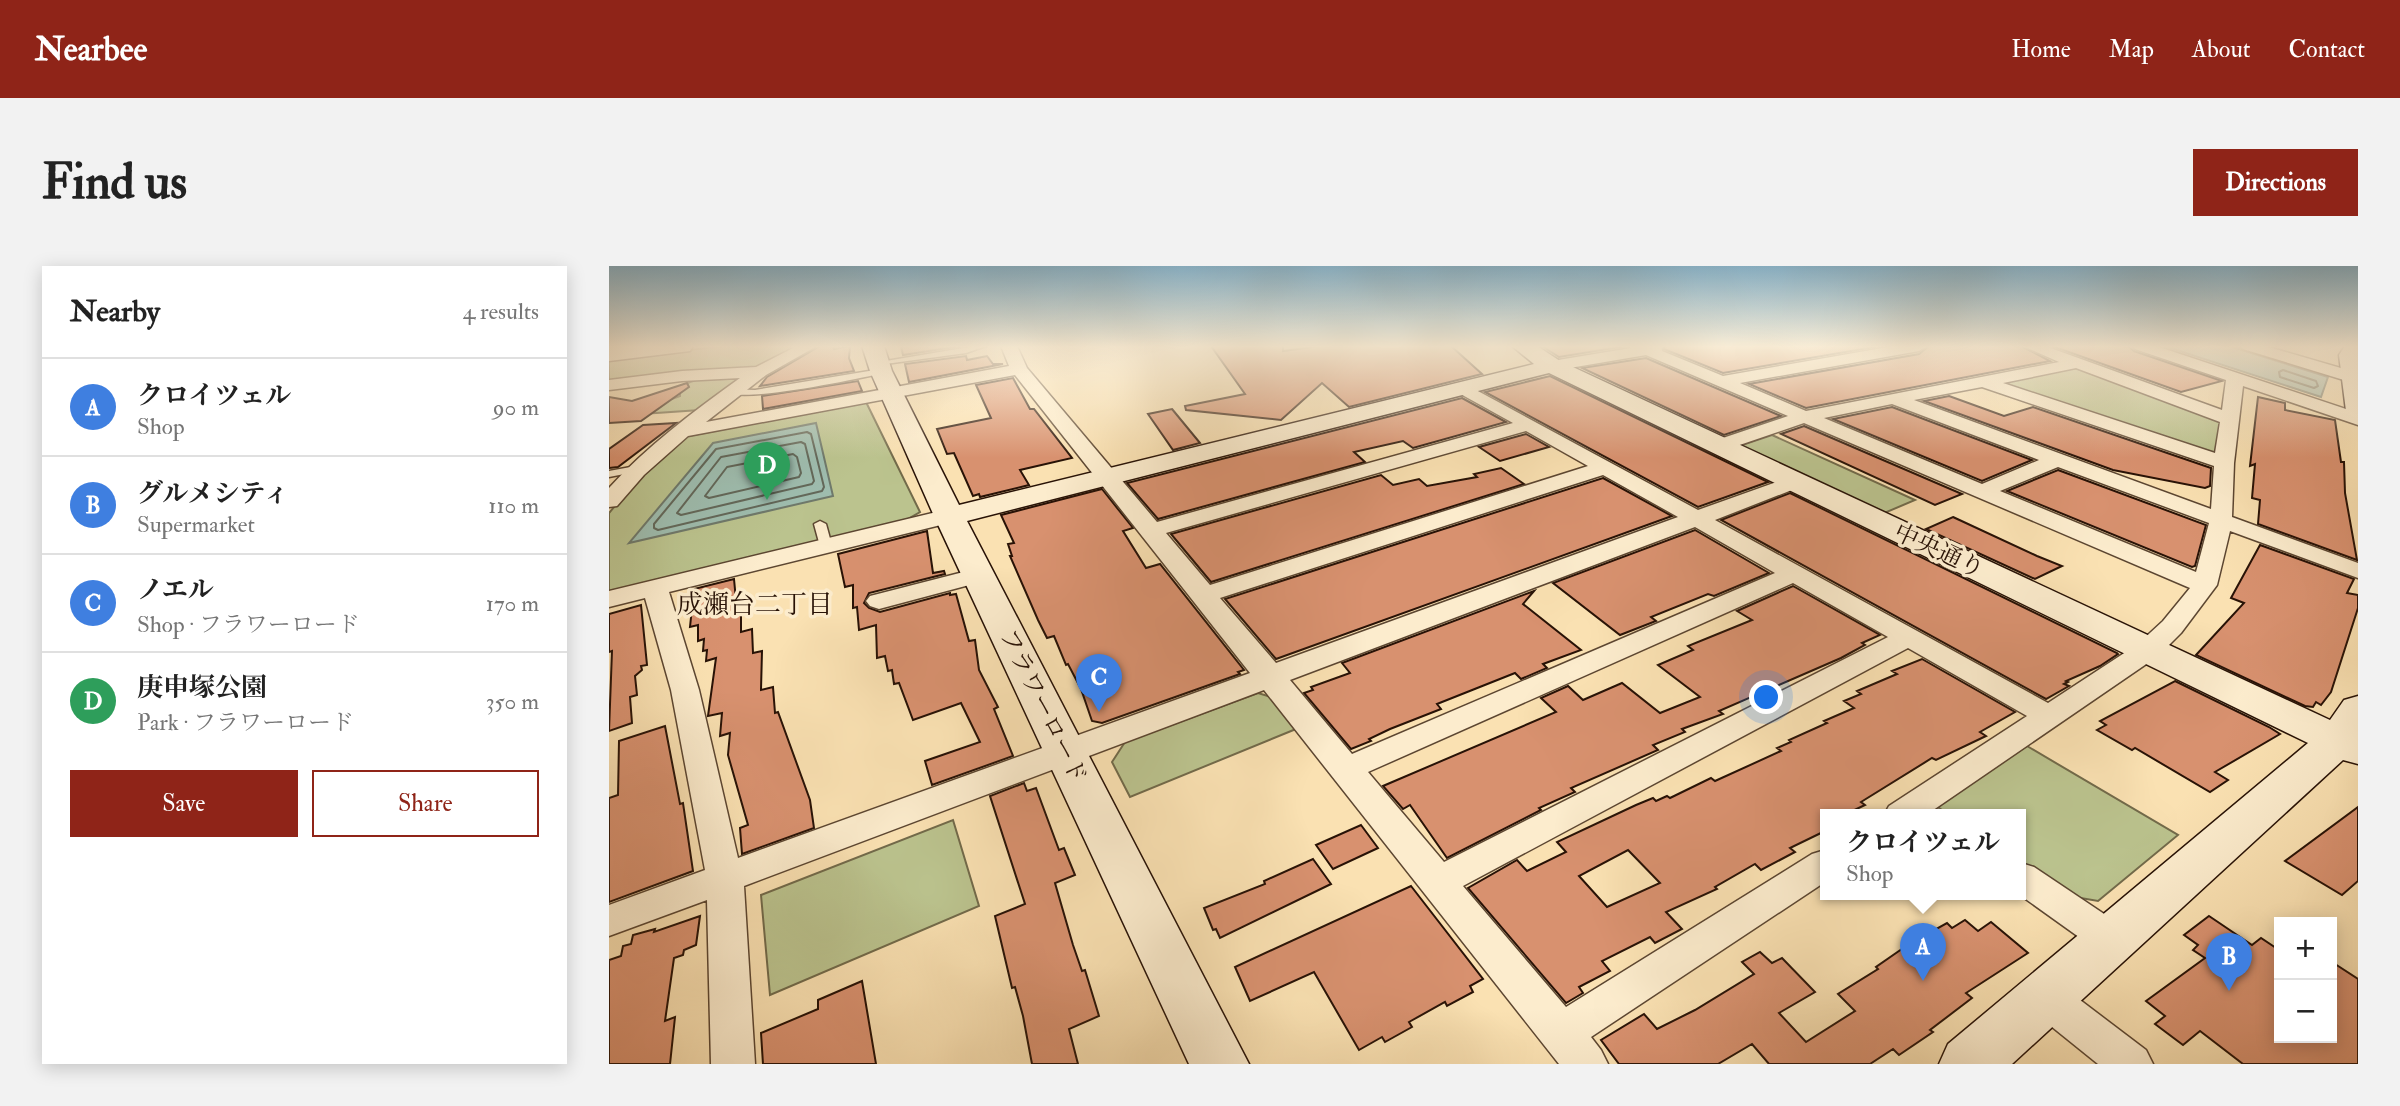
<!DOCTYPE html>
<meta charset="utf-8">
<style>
body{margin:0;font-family:"IM FELL Double Pica","Noto Serif JP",serif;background:#f2f2f2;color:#222}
.controls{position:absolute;right:21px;bottom:21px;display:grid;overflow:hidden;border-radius:0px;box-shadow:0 4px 18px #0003}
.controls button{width:63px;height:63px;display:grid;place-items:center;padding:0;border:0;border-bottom:2px solid #e0e0e0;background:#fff;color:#222;font:35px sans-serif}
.you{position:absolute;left:1158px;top:432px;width:24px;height:24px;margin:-18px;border:5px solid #fff;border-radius:50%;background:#1a73e8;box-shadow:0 0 0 10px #1a73e833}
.badge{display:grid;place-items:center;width:46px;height:46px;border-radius:50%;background:#8f2418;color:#fff;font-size:23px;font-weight:700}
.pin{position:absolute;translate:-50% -58px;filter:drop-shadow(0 2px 4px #0008)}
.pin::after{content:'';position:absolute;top:37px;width:24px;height:21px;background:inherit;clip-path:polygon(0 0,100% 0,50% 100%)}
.popup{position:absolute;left:1211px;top:543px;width:206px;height:91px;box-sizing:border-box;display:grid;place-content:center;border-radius:0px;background:#fff;filter:drop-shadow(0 2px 5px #0005);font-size:23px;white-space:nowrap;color:#767676}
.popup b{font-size:26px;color:#222}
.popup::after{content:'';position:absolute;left:50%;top:100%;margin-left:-14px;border:14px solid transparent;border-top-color:#fff}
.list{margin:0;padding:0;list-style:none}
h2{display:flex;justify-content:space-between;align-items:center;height:91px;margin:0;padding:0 28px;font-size:30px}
h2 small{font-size:23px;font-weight:400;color:#767676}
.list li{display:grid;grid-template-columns:46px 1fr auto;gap:21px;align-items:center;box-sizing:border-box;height:98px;padding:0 28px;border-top:2px solid #e0e0e0}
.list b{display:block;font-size:26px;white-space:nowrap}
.list p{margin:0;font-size:23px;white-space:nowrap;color:#767676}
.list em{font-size:23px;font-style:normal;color:#767676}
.actions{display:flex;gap:14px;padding:21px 28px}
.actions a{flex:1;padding:16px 0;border:2px solid #8f2418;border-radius:0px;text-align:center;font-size:24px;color:#8f2418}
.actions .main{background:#8f2418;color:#fff}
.map{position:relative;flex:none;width:1749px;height:798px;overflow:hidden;border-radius:0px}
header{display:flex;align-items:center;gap:42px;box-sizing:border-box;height:98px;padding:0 35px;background:#8f2418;color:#fff}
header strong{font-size:33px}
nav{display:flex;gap:38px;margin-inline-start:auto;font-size:24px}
.intro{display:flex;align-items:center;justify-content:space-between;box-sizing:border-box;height:168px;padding:0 42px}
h1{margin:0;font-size:49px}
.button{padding:18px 32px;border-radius:0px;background:#8f2418;color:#fff;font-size:24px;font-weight:700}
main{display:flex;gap:42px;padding:0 42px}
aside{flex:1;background:#fff;border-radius:0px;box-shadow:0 4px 18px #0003}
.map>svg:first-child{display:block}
</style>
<header>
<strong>Nearbee</strong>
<nav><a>Home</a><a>Map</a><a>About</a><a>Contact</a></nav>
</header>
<div class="intro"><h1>Find us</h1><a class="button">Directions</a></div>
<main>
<aside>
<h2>Nearby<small>4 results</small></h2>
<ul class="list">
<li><span class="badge" style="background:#3f7fe0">A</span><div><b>クロイツェル</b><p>Shop</p></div><em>90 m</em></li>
<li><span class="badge" style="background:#3f7fe0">B</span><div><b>グルメシティ</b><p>Supermarket</p></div><em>110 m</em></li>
<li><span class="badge" style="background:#3f7fe0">C</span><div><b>ノエル</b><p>Shop · フラワーロード</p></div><em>170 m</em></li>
<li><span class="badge" style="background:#2e9e5b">D</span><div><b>庚申塚公園</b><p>Park · フラワーロード</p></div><em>350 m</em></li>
</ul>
<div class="actions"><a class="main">Save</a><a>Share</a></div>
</aside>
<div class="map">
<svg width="1749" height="798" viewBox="0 0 1749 798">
<rect width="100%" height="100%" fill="#fae1b2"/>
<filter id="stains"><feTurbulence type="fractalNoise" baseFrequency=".00286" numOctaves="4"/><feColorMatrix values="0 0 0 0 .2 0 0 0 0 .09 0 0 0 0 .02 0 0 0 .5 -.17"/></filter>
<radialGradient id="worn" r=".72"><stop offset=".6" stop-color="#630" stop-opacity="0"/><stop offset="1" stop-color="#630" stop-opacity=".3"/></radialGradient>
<!-- green -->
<g fill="#bbc38e" stroke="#726a4a" stroke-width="2">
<polygon points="115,80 193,80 144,103 0,117 0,93"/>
<polygon points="1472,101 1612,154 1608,188 1387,116"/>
<polygon points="97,110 134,110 91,144 18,149 71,130 71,120"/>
<polygon points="257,136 311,246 297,254 0,327 0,247 22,221 74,171"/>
<polygon points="1163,169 1306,234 1273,248 1127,181"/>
<polygon points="649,427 662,431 687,463 521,531 503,496 516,476"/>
<polygon points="1418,480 1569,569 1489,635 1460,630 1412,598 1412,549 1340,549 1326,539"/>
<polygon points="344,554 370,640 161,729 152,629"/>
</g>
<!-- water -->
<g fill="#9ebdaf" stroke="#6f796b" stroke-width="2">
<polygon points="1555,80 1620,80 1719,111 1712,131"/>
<polygon points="207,157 224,230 20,277 104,177"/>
</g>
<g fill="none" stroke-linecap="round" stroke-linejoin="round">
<!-- shore -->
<g stroke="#63685a" stroke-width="2">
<polygon points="1674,104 1707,115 1709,120 1705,122 1671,111 1670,106"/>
<polygon points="198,166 202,168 215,221 213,225 49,264 45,262 45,258 107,183"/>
<polygon points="192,176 196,178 205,215 203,218 72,249 68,247 112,191"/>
<polygon points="184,188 188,191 192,207 190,211 100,232 96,230 118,201"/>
</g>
<!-- stream -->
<polyline stroke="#6f796b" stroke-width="4.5" points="1627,80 1641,84"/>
</g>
<!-- building -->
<g fill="#d8916f" stroke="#281206" stroke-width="2" fill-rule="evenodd">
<polygon points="211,80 224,80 225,83 241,80 240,92 245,105 151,120 158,111"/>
<polygon points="292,80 351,80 294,89"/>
<polygon points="602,80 674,80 674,85 710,80 842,80 873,108 740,141 713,117 672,154 577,144 576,140 636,128"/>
<polygon points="933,80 1017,80 950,91"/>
<polygon points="1055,80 1271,80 1114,107 1055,83"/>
<polygon points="1320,80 1412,80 1441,95 1197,142 1140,118 1310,88"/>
<polygon points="1443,80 1519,80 1525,85 1613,115 1572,126"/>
<polygon points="357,90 358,94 378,90 384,98 394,98 300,116 296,98"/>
<polygon points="1037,92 1172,150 1115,169 973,102"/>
<polygon points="941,110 1159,216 1089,241 876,126"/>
<polygon points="404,112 421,143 425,143 463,192 411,204 420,219 371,231 370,228 364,230 345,187 338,188 328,163 382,152 367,119"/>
<polygon points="249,115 253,125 154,143 153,130"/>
<polygon points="78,117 80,121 32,155 0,157 0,131 23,135"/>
<polygon points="1340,130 1395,150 1424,141 1602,202 1601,220 1596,222 1504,204 1315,135"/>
<polygon points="1649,131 1676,137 1676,144 1726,154 1732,196 1735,196 1736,227 1748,294 1649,258 1651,234 1643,232 1646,198 1641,200"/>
<polygon points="853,132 897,156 804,182 794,175 745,186 756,196 549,253 518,217"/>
<polygon points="1283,141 1423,194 1373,215 1224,153"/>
<polygon points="563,143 591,177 564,184 539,148"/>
<polygon points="67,157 9,201 0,202 0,183 34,159"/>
<polygon points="1195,160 1353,228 1326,239 1172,168"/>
<polygon points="917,168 940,181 891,195 870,181"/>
<polygon points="892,202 915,218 602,316 562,268 772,209 784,219 810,213 818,220 868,211 865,208"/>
<polygon points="1449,204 1597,259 1586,300 1583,301 1398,225"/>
<polygon points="994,212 1063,250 667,393 616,333"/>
<polygon points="493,223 524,262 514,265 537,302 551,298 635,404 629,406 631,408 493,457 483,455 472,423 459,398 457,399 445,370 438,372 429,354 401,290 403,290 399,278 405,277 392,249"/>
<polygon points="1181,227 1508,387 1509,388 1491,400 1457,415 1459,416 1455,418 1460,420 1437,433 1112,254"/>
<polygon points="1344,251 1428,290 1453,300 1426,313 1317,263"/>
<polygon points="1086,264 1160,307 1105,330 1099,328 1042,351 1047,355 1011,369 944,317"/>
<polygon points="318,265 324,307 335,305 336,308 260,327 255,337 260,342 271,346 341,327 341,329 347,328 360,375 366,374 370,404 389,441 385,443 404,490 323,519 316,495 371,476 352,437 304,454 290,417 285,418 283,404 279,405 276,390 268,392 267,359 250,364 248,341 244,342 244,319 236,321 229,288"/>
<polygon points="1651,279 1745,313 1738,327 1749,329 1749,342 1722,426 1712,439 1707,436 1704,441 1696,440 1587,389 1635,337 1622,332"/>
<polygon points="125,313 127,334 132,333 132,366 143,363 144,387 153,385 152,424 164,421 166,447 169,446 201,534 205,562 133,588 131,562 139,559 119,489 121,467 111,470 113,447 99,450 107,392 97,395 98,384 94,385 95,373 89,375 89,359 81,361 85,323"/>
<polygon points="1184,320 1271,369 1253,377 1256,379 1232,392 1110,445 1114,448 1073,463 1076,466 1044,479 1049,484 962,522 966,526 930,542 932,544 838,592 801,539 794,543 774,520 947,446 932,432 959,420 974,434 1013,417 1051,447 1091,431 1049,399 1084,384 1079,380 1143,354 1128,345"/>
<polygon points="925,325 914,338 972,384 934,398 938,402 912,413 906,407 828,438 832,443 781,463 760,473 762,475 742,483 695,427 704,424 702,421 741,407 733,397"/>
<polygon points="32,339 38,399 32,400 33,404 26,410 28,429 21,431 23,457 0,465 3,385 0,386 0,348"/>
<path d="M 1313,393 L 1406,446 L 1371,466 L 1377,470 L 1327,494 L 1323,492 L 1252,536 L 1256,539 L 1235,549 L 1216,549 L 1216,565 L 1181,582 L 1186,586 L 1152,604 L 1146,598 L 1106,621 L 1108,623 L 1057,646 L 1073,663 L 1046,677 L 1041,671 L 993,695 L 1001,705 L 970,721 L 974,727 L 957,737 L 859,622 L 908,594 L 918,605 L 957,586 L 948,576 L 1027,539 L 1044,532 L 1047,535 L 1058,530 L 1061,532 L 1102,512 L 1106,515 L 1172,485 L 1168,482 L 1182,476 L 1180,474 L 1218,457 L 1215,455 L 1245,442 L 1235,435 L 1252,428 L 1248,425 L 1288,408 L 1283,405 ZM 1019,584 L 1051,617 L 998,641 L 970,610 Z"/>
<polygon points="1566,415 1660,461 1671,468 1606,506 1619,514 1601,526 1526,482 1523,484 1488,464 1497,459 1491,455"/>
<polygon points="56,460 71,538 74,537 84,605 0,636 0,532 9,529 10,475"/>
<polygon points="415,517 418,525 427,522 450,584 455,582 466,609 446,617 464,679 473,705 476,704 490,750 460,763 469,798 423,798 414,750 406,721 403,722 386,650 416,638 381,530"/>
<polygon points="1749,541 1749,615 1733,629 1676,595"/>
<polygon points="752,559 769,582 724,603 707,579"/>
<polygon points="704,593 722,618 611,672 607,663 604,664 595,642 656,618 655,615"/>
<polygon points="802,620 874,713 861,720 864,726 838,740 836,736 800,756 803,761 776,776 773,771 750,784 705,706 641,735 626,701"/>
<polygon points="91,650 87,679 75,684 74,689 65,692 56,755 66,751 61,798 0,798 0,694 12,690 14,680 22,678 24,669 46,663 45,666"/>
<polygon points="1600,650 1643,679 1652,672 1670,684 1670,772 1723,772 1723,696 1749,713 1749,798 1634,798 1591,765 1574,779 1546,758 1556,750 1537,735 1596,692 1584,684 1589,679 1575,669"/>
<polygon points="1356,654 1369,665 1382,656 1419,687 1357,727 1363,732 1321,764 1324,766 1290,789 1284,783 1261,798 1160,798 1143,778 1109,798 1010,798 992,774 1035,748 1048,763 1086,744 1145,708 1133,696 1151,686 1163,697 1173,692 1206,726 1170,747 1197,776 1246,745 1229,728 1269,703 1267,701 1300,678 1338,657 1343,662"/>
<polygon points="253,715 267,798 154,798 152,767 209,743 209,734"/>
</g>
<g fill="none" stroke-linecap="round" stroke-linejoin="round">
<defs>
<g id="lane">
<polygon points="366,80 377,80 357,87 269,99 265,97"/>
<path d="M 272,103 L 275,103 L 275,107 C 247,113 136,137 117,126 L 121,123 L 146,124 Z"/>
<polygon points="27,200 31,201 31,205 0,211 0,205"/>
<polygon points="211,255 217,258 223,280 221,282 213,282 211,280 205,258"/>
</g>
<g id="street">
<path d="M 188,80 L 208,80 L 157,109 L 97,156 L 400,100 L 392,80 L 408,80 L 418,102 L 548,256 L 904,157 L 848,126 L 845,122 L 854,117 L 1089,244 L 1179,212 L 1193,212 L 1196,216 L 1193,220 L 1106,254 L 1439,437 L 1529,378 L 1554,355 L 1581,322 L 1195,157 L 1116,184 L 1102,184 L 1099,180 L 1102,176 L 1179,150 L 1037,89 L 943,105 L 935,100 L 943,95 L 1022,82 L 1020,80 L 1052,80 L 1053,85 L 1114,110 L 1285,80 L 1318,80 L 1310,85 L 1131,117 L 1197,145 L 1450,96 L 1414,80 L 1436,80 L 1613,144 L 1617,114 L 1526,83 L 1524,80 L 1547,80 L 1749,147 L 1749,159 L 1634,120 L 1625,197 L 1623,251 L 1749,297 L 1749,312 L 1621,265 L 1608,319 L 1572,367 L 1549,390 L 1317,549 L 1275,549 L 1280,540 L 1418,450 L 1299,382 L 854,620 L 957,741 L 1203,588 L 1216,584 L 1216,616 L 982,771 L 992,784 L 999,798 L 950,798 L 655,424 L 135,620 L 146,798 L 102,798 L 98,634 L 0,670 L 0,639 L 96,604 L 62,424 L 36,332 L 0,341 L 0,325 L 340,243 L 348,245 L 351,250 L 348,255 L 60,326 L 90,424 L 129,592 L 641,407 L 406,109 L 79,170 L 35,209 L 8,240 L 0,241 L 0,222 C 38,180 85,145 131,112 L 73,115 L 0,124 L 0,114 L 73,105 L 147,101 ZM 1467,102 L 1611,156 L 1606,187 L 1394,117 ZM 1373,121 L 1605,200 L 1602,243 L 1305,134 ZM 1283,138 L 1430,194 L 1373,218 L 1215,152 ZM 917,165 L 979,200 L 601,319 L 557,267 ZM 1449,201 L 1600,257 L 1587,306 L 1391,225 ZM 994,209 L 1069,251 L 667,397 L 611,332 ZM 1086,261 L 1166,307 L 743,488 L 681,414 ZM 1184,317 L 1279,371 L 835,596 L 759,506 Z"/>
<polygon points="1632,80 1656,80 1749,107 1749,115 1738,115 1634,83"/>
<polygon points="370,302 379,304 382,309 379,314 270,343 261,340 257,335 261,330"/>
<polygon points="1412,597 1425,601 1516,662 1521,673 1516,684 1502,689 1488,684 1411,629"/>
<polygon points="1436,713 1450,718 1537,784 1544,798 1489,798 1422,744 1416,731 1422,718"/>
</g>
<g id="secondary">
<polygon points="15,80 84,80 81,85 73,86 0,95 0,81"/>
<polygon points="253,80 275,80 283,105 350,239 925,98 903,80 928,80 951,95 1721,454 1735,434 1749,430 1749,498 1734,494 1403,798 1330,798 1339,778 1699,477 940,107 358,255 640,798 580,798 325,250 261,105"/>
<polygon points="1736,80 1749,80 1749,152 1740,150 1737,145 1730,89"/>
</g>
</defs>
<!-- lane casing -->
<use href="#lane" stroke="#5c4631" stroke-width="3"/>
<!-- street casing -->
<use href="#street" stroke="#5c4631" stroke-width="3"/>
<!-- secondary casing -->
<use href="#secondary" stroke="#281206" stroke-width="3"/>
<!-- lane -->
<use href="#lane" fill="#fceccd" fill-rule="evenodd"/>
<!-- street -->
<use href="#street" fill="#fceccd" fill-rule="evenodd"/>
<!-- secondary -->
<use href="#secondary" fill="#fceccd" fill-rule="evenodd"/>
</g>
<!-- sky -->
<linearGradient id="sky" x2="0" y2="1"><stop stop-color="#8ab8d1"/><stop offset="0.42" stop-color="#fdf2dc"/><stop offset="1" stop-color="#fdf2dc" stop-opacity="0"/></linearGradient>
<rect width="1749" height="192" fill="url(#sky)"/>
<g text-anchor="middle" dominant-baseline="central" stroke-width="7" stroke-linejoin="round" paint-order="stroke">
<!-- street labels -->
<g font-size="24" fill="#281206" stroke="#fceccd">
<text transform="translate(1330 285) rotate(25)">中央通り</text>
<text transform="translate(434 440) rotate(64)">フラワーロード</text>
</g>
<!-- neighbourhood labels -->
<g font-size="26" fill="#281206" stroke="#fceccd">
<text x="146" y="339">成瀬台二丁目</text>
</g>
</g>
<rect width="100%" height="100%" filter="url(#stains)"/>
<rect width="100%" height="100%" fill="url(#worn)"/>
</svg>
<div class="controls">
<button>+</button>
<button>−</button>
</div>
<div class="you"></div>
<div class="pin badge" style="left:1314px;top:715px;background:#3f7fe0">A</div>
<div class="popup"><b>クロイツェル</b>Shop</div>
<div class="pin badge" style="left:1620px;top:725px;background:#3f7fe0">B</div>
<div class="pin badge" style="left:490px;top:446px;background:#3f7fe0">C</div>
<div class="pin badge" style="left:158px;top:234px;background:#2e9e5b">D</div>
</div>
</main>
